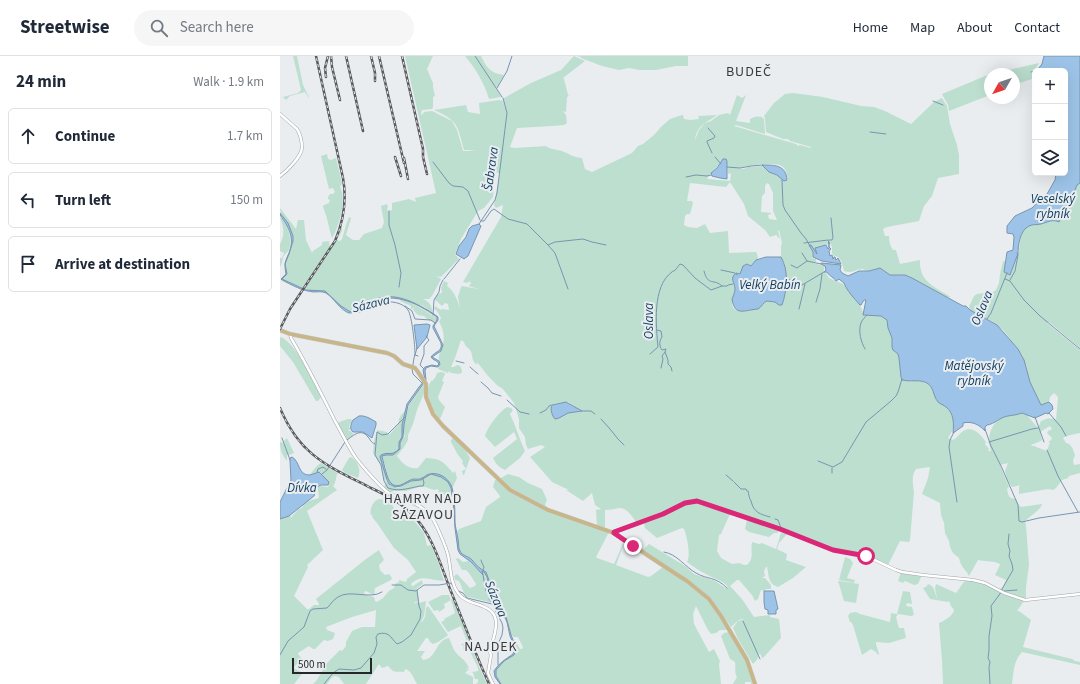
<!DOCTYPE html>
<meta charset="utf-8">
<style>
body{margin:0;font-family:"Source Sans 3",sans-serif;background:#f6f6f7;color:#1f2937}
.controls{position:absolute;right:12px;top:12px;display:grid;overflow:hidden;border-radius:6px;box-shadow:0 4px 16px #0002}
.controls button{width:36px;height:36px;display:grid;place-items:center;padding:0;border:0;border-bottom:1px solid #e0e1e3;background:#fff;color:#1f2937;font:20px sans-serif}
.compass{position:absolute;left:704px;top:12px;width:36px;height:36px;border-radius:50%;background:#fff;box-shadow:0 4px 16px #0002;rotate:230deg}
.scale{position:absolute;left:12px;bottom:10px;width:80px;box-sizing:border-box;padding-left:4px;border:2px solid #262729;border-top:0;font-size:11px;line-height:14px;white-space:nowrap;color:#262729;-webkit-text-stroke:3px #e9edf0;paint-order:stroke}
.stop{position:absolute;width:12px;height:12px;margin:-9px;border:3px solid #db2777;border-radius:50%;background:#fff}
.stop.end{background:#db2777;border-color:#fff;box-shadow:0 1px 4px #0008}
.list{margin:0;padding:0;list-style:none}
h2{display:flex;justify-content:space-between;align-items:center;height:52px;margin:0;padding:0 16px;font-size:17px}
h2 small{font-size:13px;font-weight:400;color:#747a83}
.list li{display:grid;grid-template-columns:26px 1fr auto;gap:12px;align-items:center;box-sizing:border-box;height:56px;margin:0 8px 8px;padding:0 8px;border:1px solid #e0e1e3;border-radius:6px}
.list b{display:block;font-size:15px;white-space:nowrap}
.list em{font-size:13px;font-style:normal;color:#747a83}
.icon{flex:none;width:22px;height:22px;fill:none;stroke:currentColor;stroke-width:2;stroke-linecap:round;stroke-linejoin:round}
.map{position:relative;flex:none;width:800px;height:628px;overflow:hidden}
header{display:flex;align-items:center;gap:24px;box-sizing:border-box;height:56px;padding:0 20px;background:#fff;border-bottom:1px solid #e0e1e3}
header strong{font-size:19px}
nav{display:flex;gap:22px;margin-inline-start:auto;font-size:14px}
.search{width:280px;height:36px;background:#f6f6f7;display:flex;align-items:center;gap:10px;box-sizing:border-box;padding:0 14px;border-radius:22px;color:#747a83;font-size:15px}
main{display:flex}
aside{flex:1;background:#fff}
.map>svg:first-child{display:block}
</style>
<header>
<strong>Streetwise</strong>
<div class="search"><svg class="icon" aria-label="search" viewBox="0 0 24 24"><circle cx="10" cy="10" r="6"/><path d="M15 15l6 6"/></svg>Search here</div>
<nav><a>Home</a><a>Map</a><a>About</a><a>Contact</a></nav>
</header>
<main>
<aside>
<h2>24 min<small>Walk · 1.9 km</small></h2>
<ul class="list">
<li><svg class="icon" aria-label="ahead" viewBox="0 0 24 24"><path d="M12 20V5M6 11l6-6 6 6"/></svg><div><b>Continue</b></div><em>1.7 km</em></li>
<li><svg class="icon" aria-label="left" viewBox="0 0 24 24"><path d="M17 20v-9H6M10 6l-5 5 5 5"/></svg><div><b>Turn left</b></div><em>150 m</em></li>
<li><svg class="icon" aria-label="arrive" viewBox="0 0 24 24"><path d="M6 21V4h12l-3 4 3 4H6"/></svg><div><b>Arrive at destination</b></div></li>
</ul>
</aside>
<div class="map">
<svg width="800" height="628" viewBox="0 0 800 628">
<rect width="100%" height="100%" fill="#e9edf0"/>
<!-- green -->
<g fill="#bddfcf" fill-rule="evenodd">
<polygon points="13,0 17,0 23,29 29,41 29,42 25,36 10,40 6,44 3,41 18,37 21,34"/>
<path d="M 125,0 L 153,0 L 147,13 L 153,27 L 153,31 L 155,40 L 153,41 L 153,51 L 152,53 L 142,54 L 141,58 L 142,59 L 144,56 L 152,55 L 172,65 L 177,74 L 183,95 L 188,95 L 196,94 L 184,94 C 182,88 181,82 179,76 C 175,63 165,59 154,54 L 186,49 L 188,56 L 200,58 L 199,47 L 219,44 L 223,45 L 227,57 L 224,44 L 224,42 L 251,27 L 281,14 L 294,0 L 305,5 L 283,22 L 284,23 L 288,39 L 289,40 L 287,41 L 286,56 L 283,55 L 286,59 L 287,67 L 284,69 L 272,70 L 237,72 L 230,91 L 234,92 L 266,90 C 271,94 276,93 282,95 C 289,98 295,102 302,102 L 305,113 L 312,116 L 352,97 L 358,90 L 363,88 L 374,79 L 381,71 L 390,63 L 402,59 L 403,59 L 404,63 L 410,64 L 419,63 L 418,60 L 437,59 C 426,67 417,69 415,84 L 419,74 L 425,67 L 431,65 L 439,59 L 448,57 L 450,59 L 457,39 L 462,42 L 466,39 L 456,65 L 470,67 L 470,62 L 471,63 C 474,60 478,60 482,61 L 483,63 L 484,62 L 485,78 L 456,69 L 454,70 L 516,88 L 518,90 L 520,89 L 531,92 L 531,91 L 510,85 L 508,83 L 503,83 L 486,76 L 485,62 L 484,60 L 494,47 L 505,38 L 513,37 L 543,41 L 581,50 L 594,51 L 605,55 L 631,68 L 654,46 L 662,42 L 667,50 L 670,68 L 677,89 L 679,99 L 679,118 L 658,122 L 652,140 L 644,150 L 639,165 L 607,171 L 603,173 L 605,180 L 609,180 C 609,185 610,190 613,194 L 616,194 L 620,208 L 640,204 C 639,226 655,231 671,241 L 667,241 L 632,222 L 625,219 L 610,219 L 599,212 L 589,215 C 588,215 583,213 582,213 C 575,213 574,218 564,215 C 563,211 562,204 558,201 C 556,200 554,200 552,198 L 552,192 L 551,188 L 544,189 L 543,191 L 535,193 L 537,198 L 535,196 L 531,189 L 529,189 L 533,196 L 532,202 L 536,203 L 536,206 L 533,207 L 544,210 L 544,214 L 549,222 L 563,228 L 580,249 L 584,259 L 601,260 L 607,264 L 612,282 L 612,291 L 615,296 L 618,298 L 619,302 L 621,320 L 622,324 L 639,325 L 648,327 L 653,334 L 658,345 L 664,349 L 670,355 L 674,366 L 674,372 L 668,382 L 673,384 C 677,382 679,378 683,375 C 693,369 701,379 706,386 L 705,388 L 709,393 L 708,395 L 711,395 C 706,381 711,365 726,360 C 731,359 737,360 741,357 L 747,359 L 758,372 L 761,365 L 769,362 L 771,363 L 773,362 L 776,364 L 772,368 L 776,364 L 778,341 L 774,337 L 770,341 L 769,346 L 761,349 L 750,326 L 742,299 L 723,274 L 713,266 L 690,254 L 689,251 L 694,240 L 697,238 L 713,236 L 716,234 L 719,227 L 720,218 L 723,205 L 726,206 L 726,208 L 731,217 C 733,210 735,205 738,199 C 741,191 738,178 746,172 C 750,168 756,170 761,168 C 768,166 773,164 779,166 L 781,164 C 788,153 791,140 797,129 L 800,127 L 800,292 L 769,266 L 767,267 L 800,294 L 800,377 L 786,380 L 783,382 L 786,387 C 792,388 793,394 795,399 L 793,405 L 794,409 L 800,408 L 800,417 L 789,420 L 788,422 L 782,424 L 776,432 L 773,434 L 768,433 L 739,438 L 739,431 L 740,429 L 733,431 L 731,430 L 727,423 L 725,415 L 728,407 L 720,409 L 729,431 L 727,433 C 728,439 729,443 736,443 L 739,449 L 741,451 L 762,448 L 762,449 C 759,455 750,460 745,465 L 746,470 L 749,509 L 746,531 L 746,543 L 737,540 L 733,539 C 731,537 724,536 720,533 L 723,531 L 726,524 L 715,519 L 720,509 L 720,508 L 715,506 L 704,505 L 698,504 L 689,520 C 685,512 681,512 679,502 L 673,497 L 670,491 L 669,485 L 665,477 L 664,467 L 661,459 L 660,447 L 642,438 L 648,422 L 650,411 L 636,413 C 631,419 633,429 634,436 L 630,484 L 629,486 L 620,485 L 608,509 L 583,498 L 553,493 L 502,473 L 497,477 L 494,477 L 489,481 L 469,476 L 465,473 L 467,463 C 462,460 454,456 449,460 L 441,478 L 439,479 L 437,495 L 441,502 L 452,508 L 459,507 L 464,509 L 467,509 C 475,501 470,496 472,486 L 479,488 L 482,487 L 496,493 L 501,477 L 507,478 L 499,487 L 497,493 L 507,498 L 506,504 L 526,511 L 513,522 L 498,531 C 488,528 489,519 487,511 L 486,511 L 484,515 L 485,520 L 482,522 L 485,522 L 491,529 L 491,533 L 486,533 L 484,535 L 481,534 L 478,543 L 475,545 L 472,539 L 459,524 L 457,524 L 450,530 L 462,543 L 474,561 L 490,559 L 490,561 L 499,563 L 501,582 L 483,602 L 482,602 L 481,599 L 478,597 C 480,602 476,605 473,608 L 458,583 L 453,572 L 458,565 L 463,564 L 464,563 L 459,564 L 451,571 L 432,544 L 361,495 L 369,488 L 405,510 L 414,518 L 435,525 L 445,532 L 444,533 L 448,531 C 443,524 434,523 426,518 C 419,515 413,510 407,506 C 411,499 407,481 404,473 L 402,472 L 377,482 L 365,472 L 364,467 L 356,466 C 353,461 346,451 339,452 C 334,453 330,454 325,454 L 325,472 L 317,470 L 316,454 L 321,453 L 315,449 L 312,437 L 303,445 L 286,434 L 289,434 L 272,426 L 251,402 L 250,401 L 265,391 L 261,389 L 248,393 L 246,389 L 245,381 L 239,372 L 239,363 L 234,347 L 223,333 L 218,330 L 208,320 L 197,306 L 197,309 C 190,303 194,300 190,294 C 187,291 185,290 184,286 L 181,284 L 175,302 L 171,311 L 174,311 L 177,309 C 181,309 182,313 182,317 L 178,318 L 171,317 L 169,315 L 168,317 L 158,313 L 160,307 C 157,300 160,298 162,292 C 165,284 164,273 159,266 L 161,262 L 157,255 L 154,253 L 155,250 L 161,254 L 162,253 L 169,254 L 168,248 L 165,247 L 162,250 L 154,243 L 158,238 L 162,237 L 162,236 L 161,232 L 164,225 L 168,227 L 167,230 C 174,235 177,243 180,252 L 178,241 L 181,231 L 182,230 L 198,233 L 189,230 L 191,227 L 189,225 L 188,227 L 183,226 L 221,161 L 223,149 L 216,152 L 214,149 L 220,117 L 210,116 L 209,129 L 214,129 L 213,141 L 204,152 L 198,155 L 181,183 L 175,198 L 179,203 L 162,220 L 160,221 L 156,220 L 161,223 L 160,225 L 152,240 L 149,243 L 143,243 C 148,245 153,250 152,256 C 150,255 149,254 147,253 C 145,250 139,249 136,248 C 110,235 95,241 72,256 C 62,254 52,242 45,235 L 35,235 L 24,233 C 39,212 54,192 62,167 L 62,175 L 57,184 L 60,185 L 62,183 L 66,169 L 69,161 L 71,162 L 66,179 L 73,184 L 79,184 L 84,178 L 102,172 L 104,166 L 101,150 L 107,148 L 108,151 L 107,153 L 108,155 L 112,154 L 112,147 L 129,143 L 136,146 L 135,142 L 156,137 ZM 447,104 L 448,118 L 450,117 L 451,119 L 450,125 L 427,123 C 430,116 437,112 441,105 ZM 482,108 C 497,109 506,105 508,124 L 504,125 L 499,120 L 491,117 L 483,110 L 468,111 L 464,113 L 456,112 ZM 450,126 L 464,148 L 468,160 L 485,174 L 490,181 L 496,179 L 500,183 L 498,175 L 499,174 L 502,187 L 501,190 L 501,201 L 505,208 L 506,218 L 505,235 L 502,249 L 495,246 L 487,245 L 461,255 C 446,253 455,242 455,235 C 455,228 450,223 456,217 L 460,218 L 461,215 L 467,208 L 471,210 L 476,204 L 478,203 L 477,198 L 476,196 L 449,197 L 448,175 L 430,177 L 425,168 L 417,172 L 408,171 L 404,169 L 405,160 L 407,158 L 410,158 L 413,147 L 412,145 L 407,145 L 410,127 L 446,131 ZM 487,127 L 489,128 L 493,137 L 493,155 L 497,164 L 496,164 L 489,163 L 488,159 L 491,158 L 491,157 L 481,156 L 482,140 L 485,137 L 485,130 ZM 286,346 L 288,346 L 301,355 L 291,356 L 285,358 L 271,351 L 273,348 ZM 770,370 L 772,373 L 768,375 L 767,377 L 772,382 L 771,384 L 768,386 L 770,386 L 767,395 L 756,391 L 755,390 L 752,390 L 751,389 L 761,385 L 762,384 L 760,376 Z"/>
<path d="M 185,0 L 201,0 C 207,12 210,17 224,19 L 217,31 L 214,29 L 221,41 L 209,43 C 204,27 196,13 185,0 Z"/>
<polygon points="297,0 408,0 408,10 396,10 376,14 360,14 349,12 339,14 322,10 301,2 301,1"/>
<polygon points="759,7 756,12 751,15 751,16 755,15 755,22 734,29 734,18 711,18"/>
<polygon points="710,18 710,39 669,55 668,49 662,38"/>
<path d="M 47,98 L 48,103 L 51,104 L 56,102 L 62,127 L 60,131 C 67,143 59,171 52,182 L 51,179 L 46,159 L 43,151 L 44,149 L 49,147 L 50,144 L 48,143 L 48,141 L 50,138 L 53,138 L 55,136 L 53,132 L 49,133 L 41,100 Z"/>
<path d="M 0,152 L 16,173 L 18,164 L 24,164 L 26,184 L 32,197 L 33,195 L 42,189 L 42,186 L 49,185 L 50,191 L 22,232 L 2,223 L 7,218 C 6,215 5,211 5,208 C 6,199 14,191 13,181 C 11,169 0,162 0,152 Z"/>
<path d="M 0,162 L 2,162 C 9,170 12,184 9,194 C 7,197 4,198 3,202 C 2,205 2,208 0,211 L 0,202 L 2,202 L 4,197 L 0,195 L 0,188 C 5,180 4,171 0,162 Z"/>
<path d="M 121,243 C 128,245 135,249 142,253 C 147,255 150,259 156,261 L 157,264 L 154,266 L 148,264 L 144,260 L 138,259 L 133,254 L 134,251 L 132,253 L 131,253 L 131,250 L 120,245 Z"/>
<path d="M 1,281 C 17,289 33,324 41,341 L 38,345 L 36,345 L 13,306 L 0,290 L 0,282 Z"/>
<path d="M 161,316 L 165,317 L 165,318 L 162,325 L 164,326 L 158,341 L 159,344 L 165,351 L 160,363 C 152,354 143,339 150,327 C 153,322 151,327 154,323 C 156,321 156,319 157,317 Z"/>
<path d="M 144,328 L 145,332 L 144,337 L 137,354 L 133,368 L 128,379 L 128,384 L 124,391 L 117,400 C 122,407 129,414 138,412 L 146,402 C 161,403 163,405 173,417 L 175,415 L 177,422 L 172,433 C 169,423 161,418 151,418 C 161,421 170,423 171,435 L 170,436 L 171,444 L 169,445 L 166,438 L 161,440 L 159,437 L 158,433 L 154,434 L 145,431 L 139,431 L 126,435 L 113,435 L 112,437 L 104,431 L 106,427 L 104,424 L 101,409 L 93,397 L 94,385 L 97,374 L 107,376 L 108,379 L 110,378 L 118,369 L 119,363 L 121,359 L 124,356 L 126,352 L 122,369 L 122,381 L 119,386 L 119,393 C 111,401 108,395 101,399 L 106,423 L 105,424 L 110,429 L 117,432 L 120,431 L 131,425 L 140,425 L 146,420 L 140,423 L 132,424 L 117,430 L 112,429 L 107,422 L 106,412 L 102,401 L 102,400 C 110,397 113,400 120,393 L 120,387 L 125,380 L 123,375 L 123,372 L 129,349 Z"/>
<path d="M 227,351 L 231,352 L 233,354 L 230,358 C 236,370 239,383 245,395 L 240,402 L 225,414 C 220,412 215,407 213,402 L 237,383 L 234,376 L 215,391 L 205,380 C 208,370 219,356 227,351 Z"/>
<polygon points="68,363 71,363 72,365 69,370 70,373 68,375 71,375 74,379 67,384 58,368 59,366"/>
<path d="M 7,382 L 14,397 L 9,399 L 7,398 L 7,405 C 2,399 0,394 0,386 L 3,387 L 5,390 L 4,385 Z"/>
<path d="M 173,382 L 174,382 L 186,393 C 186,397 189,399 190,402 L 184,419 L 183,419 L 182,415 L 186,413 L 182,407 L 183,405 L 178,399 L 171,386 L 171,384 Z"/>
<path d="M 69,402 L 71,401 C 79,406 81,415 78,422 L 65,417 L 62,414 Z"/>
<path d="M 41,407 L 59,418 L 57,418 L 55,427 L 53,430 L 57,434 L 27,455 L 43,494 L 27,509 L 28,511 L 14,540 L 27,553 L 29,553 L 34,549 L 39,549 L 39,548 L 36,543 L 86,503 L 99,494 L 104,504 L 99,509 L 100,514 L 105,519 L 109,518 L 112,522 L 111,524 L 95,532 L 94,539 L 86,535 L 84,536 L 85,539 L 94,541 L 95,545 L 97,546 L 103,542 L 109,535 L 114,532 L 115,528 L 119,526 L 119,524 L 126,526 L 127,523 L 136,516 L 128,504 L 114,492 L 97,467 L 92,461 L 93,460 L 91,459 C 89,453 94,442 101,443 C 104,444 108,446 111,447 L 115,454 L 111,455 L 122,454 L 124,457 L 131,461 L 144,477 L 145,481 L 147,490 L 150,489 L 152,491 L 160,511 L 160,513 L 164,525 C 152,525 142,517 131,528 L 132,530 L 133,530 L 142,524 L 143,528 L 137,532 L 139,545 L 135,546 L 134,548 L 137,546 L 139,547 L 146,545 L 146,546 L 144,560 L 141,566 L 142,566 L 145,561 L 146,552 L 148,550 L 168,579 L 167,580 L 158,586 L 153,588 L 150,586 L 148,582 L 146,582 L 137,595 L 145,595 L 141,601 L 143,604 C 157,603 155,584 169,582 C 171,586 172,590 174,594 C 179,602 184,601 189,612 L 186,613 L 189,613 L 185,617 L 193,621 L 193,628 L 137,628 C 134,623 131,614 125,613 L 124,616 C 114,615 115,618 108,610 L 102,612 L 99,608 L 86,628 L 64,628 L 59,621 L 55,620 L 52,621 L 47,628 L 33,628 L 37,624 L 46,608 L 60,594 L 62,595 L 66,590 L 66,586 L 72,575 L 82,571 L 95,571 L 96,554 L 72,561 L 46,571 L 47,574 L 55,577 L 53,583 L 48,585 L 44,584 L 35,593 L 33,593 L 29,590 L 18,597 L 18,598 L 22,603 L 13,612 L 21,616 L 22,618 L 14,628 L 0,628 L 0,463 L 9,460 L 12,461 L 13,459 L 19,453 L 22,452 C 24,445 32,444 39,442 L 38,434 L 38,431 L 41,430 L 48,431 L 49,426 L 40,416 L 29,419 C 34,415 36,409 41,407 Z"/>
<polygon points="228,418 239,421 248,427 262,433 267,444 265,449 268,452 231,433 219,423"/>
<path d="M 215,424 L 217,424 L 230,435 L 265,454 L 329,476 L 316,501 L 317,502 L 334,508 L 343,488 L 344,488 L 336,509 L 368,521 L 371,520 L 383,511 L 408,527 L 432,548 L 447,574 L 440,574 L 436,577 L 431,578 L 428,574 L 416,550 L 413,558 L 414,568 L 429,596 L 434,593 L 440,605 L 439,608 L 441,628 L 221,628 L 216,620 L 216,614 C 218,610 222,607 225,604 C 235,598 237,599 234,586 L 236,586 L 240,593 L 242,593 L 243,591 L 238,581 L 234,581 L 231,579 L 226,561 L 219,544 L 212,539 L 209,533 L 210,528 L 206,516 C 199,512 194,506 188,501 C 185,499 182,499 180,496 C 177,491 178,482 177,476 L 179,473 L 201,465 L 206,451 L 220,441 L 220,440 L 213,431 Z"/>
<polygon points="565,501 570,503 573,507 567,522 575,524 574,527 559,524"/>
<path d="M 178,502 L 183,506 L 189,505 L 202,518 L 202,515 L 204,516 C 207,523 207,531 211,538 C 213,542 217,544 219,548 C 208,547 198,542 187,541 C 183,536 182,531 179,525 L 175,524 L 174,520 L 177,518 L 190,532 L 195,530 L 196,528 L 189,517 L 186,514 L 182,514 L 176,503 Z"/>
<polygon points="621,516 627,517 627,520 628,517 641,520 641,521 638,528 634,529 625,525 623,527 618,525"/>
<path d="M 686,523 L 705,528 L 721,537 L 744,545 L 737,555 L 739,555 L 751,564 L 743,591 L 792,603 L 795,605 L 800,606 L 800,609 L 742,596 C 733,606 734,615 732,628 L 663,628 L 662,605 L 659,567 C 664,565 673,560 674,554 L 671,550 L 669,545 L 668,546 L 650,543 L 643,532 L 646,531 L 648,528 C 655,530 654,536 657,542 L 655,532 L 656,528 L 676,537 Z"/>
<polygon points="559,525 579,528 576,547 564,545 559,528 558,526"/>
<polygon points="623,535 630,536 632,548 627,547 626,550 632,551 634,559 631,560 618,558 616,561 619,572 624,572 626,582 609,587 596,586 596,588 599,598 598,599 596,596 591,593 582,599 573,569 571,566 570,566 568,560 570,557 576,556 580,558 610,566 611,557 617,558"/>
<polygon points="162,539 169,539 171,544 164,548 165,552 159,556 158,554 154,555 148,546"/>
<polygon points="173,543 200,613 207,628 196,628 198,626 198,623 195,623 193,617 192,616 198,615 198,612 188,591 183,594 183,590 181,588 186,587 188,588 181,570 168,576 161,566 165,564 164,563 175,557 171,544"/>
<path d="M 449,576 L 466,605 L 471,622 L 473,628 L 471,628 L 471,626 L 465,626 L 465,628 L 453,628 L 454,626 L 457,621 C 454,617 456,611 455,606 L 450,603 L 441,580 L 444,577 Z"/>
</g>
<!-- water -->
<g fill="#9dc4e8" stroke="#7995af">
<path d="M 764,0 L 800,0 L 800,127 L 797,129 L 795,134 L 792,138 L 788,150 L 779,166 C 773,163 768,166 761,168 C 757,169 753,168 749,170 C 740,174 738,189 738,198 L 737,200 L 730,219 L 724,216 L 727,196 L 733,194 L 734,181 L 733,178 L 727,177 L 727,170 L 735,160 L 752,152 L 767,138 L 775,124 L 776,117 L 785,117 L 785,15 L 767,15 L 765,13 L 758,13 L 762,8 Z"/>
<polygon points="443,103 446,103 447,105 447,123 440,122 432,120 431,117 437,112"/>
<path d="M 482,109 C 495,109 506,109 507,124 L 504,125 L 497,119 L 489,116 Z"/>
<path d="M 0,157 L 8,167 L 13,180 L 13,185 L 9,198 L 5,208 L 7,218 L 2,223 L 26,234 L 45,235 L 61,250 L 69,255 L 72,256 C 97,239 112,235 140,250 C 146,253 153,257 158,261 L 158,264 L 154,270 L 163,289 L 161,295 L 152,301 L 159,305 L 160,308 L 158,311 L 151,310 L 146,312 L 145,315 L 146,324 L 128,349 L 124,369 L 123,381 L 120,387 L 120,393 L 113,399 L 106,399 L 102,400 L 102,401 C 104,407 107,424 111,427 C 118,434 126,425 133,423 C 136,423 139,424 142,422 C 145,421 147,418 150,418 C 158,416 167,421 171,429 C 175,438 175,458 175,468 C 176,473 177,478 178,483 C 179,487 178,492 180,495 C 182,500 189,500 192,504 C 196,509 200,513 206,516 L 210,527 L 209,533 L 212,539 L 219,544 L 226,561 L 231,579 L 234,586 L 236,594 L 234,599 L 224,605 L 216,614 L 216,620 L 221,628 L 220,628 L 215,621 L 214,615 C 219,607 226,603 233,598 L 235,592 L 230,580 L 227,566 L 217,545 L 212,540 L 209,536 L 207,521 L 204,516 L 202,515 L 203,519 L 191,506 L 180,498 L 178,494 L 175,472 L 174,454 L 171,432 L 168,426 L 161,421 L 151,418 L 141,424 L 131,425 L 121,430 L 115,431 L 109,428 L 107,424 L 100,401 L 101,399 C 109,395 111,401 119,393 L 119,386 L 122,381 L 122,369 L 127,348 L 139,331 L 145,324 L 143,314 L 145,311 L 152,309 L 157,310 L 159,308 C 158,304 153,305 151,301 C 155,295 163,296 161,287 L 153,272 L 153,270 L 157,264 L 157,261 C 134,245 112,235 85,248 C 81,250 74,258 69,257 C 60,254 54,242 46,237 C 42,235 37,236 34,236 C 22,235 12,229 2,224 L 1,223 L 6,218 C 4,207 5,206 9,197 C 15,182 9,171 0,159 Z"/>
<polygon points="199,168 201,170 188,200 184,203 176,198 179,190 186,181 189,173 192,170"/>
<polygon points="549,186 549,191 551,193 549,195 550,200 552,199 553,203 554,201 555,201 556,204 558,202 561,208 542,205 533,201 533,196 529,189 531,189 537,198 535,192 546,189 548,193 549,192"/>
<path d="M 486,201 L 501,201 C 509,214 507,235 502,249 L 499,249 L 495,246 L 487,245 C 483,246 482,251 478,253 C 464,254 455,261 452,243 C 453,241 455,236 455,233 C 455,226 449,223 456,217 L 460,218 L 463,210 L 467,208 L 471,210 L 476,204 Z"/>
<path d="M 541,207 L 561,209 L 560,214 L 562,217 L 568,220 L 579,215 L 589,215 L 600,212 L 610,219 L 625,219 L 632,222 L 683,250 L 686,250 L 690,254 L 717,269 L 738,293 L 744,304 L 750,326 L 761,349 L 769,346 L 772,349 L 773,353 L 768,358 L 766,357 L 755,362 L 742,357 C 737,359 733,359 728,360 C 720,361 715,368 707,369 L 705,371 L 705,375 C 699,368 691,365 683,367 L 683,370 L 673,377 C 674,368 674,357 666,351 C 664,349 660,348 658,346 C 653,340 654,331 647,327 C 640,323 630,326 622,324 L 621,321 L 619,302 L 618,298 L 613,294 L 612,291 L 612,282 L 608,272 L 607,264 L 601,260 L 583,259 L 586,244 L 584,244 L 582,247 L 581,249 L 580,249 C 574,242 567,235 564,227 L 559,223 L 556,225 C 554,221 550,221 547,216 L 544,216 L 546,214 L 545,210 L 541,208 Z"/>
<polygon points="147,268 150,269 147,281 137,293 134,269"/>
<path d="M 286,346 L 302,355 L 288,357 L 279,362 L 275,363 C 272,360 270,353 272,349 Z"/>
<path d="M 79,360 C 85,359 91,363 96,366 L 96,369 L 92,382 L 83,376 L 73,376 C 69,373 71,368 73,364 Z"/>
<path d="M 12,401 C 20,405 18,420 30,419 C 33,418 36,417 39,416 L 49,426 L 48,429 L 41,429 L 37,431 L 34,440 L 9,460 L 0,463 L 0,446 L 11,424 L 10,405 L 10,402 Z"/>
<polygon points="484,535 494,535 498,553 496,554 496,558 488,558 488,554 485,553 484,546"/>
</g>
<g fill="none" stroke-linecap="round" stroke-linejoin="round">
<!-- stream -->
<g stroke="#7995af" stroke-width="1">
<polyline points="195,0 222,41"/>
<polyline points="751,16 758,13"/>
<polyline points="217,32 227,15 232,0"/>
<polyline points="653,45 663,49"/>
<polyline points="428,72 435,80 434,82 427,85 427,86 432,97"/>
<polyline points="590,76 606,78"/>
<polyline points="435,101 441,108"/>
<polyline points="153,106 169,127 173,130 183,131 188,135 200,164"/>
<polyline points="447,111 460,112 471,110 483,109"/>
<polyline points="406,121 416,119 427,120 431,119"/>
<polyline points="502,124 503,149 505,154 521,177 526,183 530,190"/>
<polyline points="109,155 109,169 115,189 121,217 119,231"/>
<polyline points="201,165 204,165 211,155 214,153 228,163 247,168 268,189 275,186 303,183 312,186 326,189"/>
<polyline points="199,168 215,144 217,137 227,57 223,42"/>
<polyline points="549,184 552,184 553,182 551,162"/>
<polyline points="524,187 548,184 549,187"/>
<polyline points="268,189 275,197 288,233"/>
<polyline points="522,197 527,205"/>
<polyline points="511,209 517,212 527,205 541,208"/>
<polyline points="441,214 455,217 457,219"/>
<path d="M 424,215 C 428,231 434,222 442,230"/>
<polyline points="164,223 180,203"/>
<polyline points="507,223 522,228"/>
<polyline points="725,223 730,225 744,244 760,260 800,293"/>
<polyline points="730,224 735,215 738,199 737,197"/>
<polyline points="512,235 544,216"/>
<polyline points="536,246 540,233 542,218"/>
<polyline points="125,250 132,255 135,263 151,264 155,267"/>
<polyline points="519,253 525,228"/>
<path d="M 73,256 C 83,258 93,250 102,247 C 110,244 124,247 128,254 C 132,260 135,290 135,298 C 134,302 133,306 133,310"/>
<polyline points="153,259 154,244 159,236 160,230 163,224"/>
<polyline points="707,263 711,257 727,217"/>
<path d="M 377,274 L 381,275 L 382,281 C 379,285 379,290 382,294 L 386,293 L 385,296 L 388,304 L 388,308 L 391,311 L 392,315"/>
<polyline points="137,292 135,299 138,300"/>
<path d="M 585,293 C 581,286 578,275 581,267 C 582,264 585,261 587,259"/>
<path d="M 370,298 L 378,291 C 376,270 372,230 392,216 C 392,215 394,215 394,215 C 397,213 398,210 400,208 L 403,209 L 415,222 L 431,234 L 442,230 L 447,230 L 448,229 L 453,228"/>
<polyline points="176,305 184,307"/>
<polyline points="190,311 198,318"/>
<polyline points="381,312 383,303 382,300 385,296"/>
<polyline points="132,313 133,318 142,327"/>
<polyline points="144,313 140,309 144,298 144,290 149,284 146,280"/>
<polyline points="201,326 208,332 212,337 221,340"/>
<polyline points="227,344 240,356 249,358"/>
<polyline points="302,355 311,355 315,358"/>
<polyline points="260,357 266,354 269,350 271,349"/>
<polyline points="769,357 781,371 786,380"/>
<path d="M 125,361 L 108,378 L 102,379 L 97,376 L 95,399 L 101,409 L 104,425 L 108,432 C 119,436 129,432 140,430 L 143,430 L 144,427 L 143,423"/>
<polyline points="755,361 764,386"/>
<polyline points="321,363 330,373 338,383 344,389"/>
<polyline points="705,373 711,390 722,412 738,449 739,465 742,466 759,462 800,456"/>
<polyline points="674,376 670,384 669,391 677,446"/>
<polyline points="2,382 10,404"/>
<path d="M 67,384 C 74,379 81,372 88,381 C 91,384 90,386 95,388"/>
<polyline points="709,386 752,373 758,372"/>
<polyline points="767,394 778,420 798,456"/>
<polyline points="538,405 553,411 562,406 586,366 611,345 616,340 618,336 622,323"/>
<polyline points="37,416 38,413 43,411 46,413"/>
<polyline points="552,417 552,412"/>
<polyline points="42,418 47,414 65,386"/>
<polyline points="446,419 453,425"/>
<polyline points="454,426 461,433 466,433 467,435"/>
<path d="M 468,435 C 469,439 469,442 471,445 C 474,457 480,458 490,461"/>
<polyline points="495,463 498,464 501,472"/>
<path d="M 384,496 C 397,498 405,511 416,517 C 428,524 435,520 447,532"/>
<polyline points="201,504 202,507 204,511 203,514"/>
<polyline points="203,519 206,535"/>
<polyline points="112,529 121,529 128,534 136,535 137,534"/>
<polyline points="178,535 183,537 187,542 212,548 214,550 216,556 222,567 223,572 222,579 218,588 218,609"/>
<polyline points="724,535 737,534"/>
<polyline points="209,543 212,547"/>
<polyline points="463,565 480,603"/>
<path d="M 0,599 L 8,585 L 24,571 L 30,555 L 33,553 L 47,552 C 51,548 54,543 58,541 C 70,533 90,544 102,536"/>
<path d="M 44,628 L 53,617 L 59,613 L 74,614 L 81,612 L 94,597 L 97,588 L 96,581 L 98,578 C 109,575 110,581 117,588 L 122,586 L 131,579 L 140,563 L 141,555 L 139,550 L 137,534 L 144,529 L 159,529 L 171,527 L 175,533"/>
<polyline points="710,628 709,611 710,606 708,602 709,594 709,580 712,560 711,550 722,535 722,533 733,514 732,508 729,500 730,495 728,488 729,478"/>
</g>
<defs>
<g id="tertiary">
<path d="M 0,58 L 17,73 C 20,78 22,86 22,92 C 21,101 7,115 0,120"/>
<path d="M 10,278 L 11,282 C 27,309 41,337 55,365 C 62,377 68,391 76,402 C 82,410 101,432 109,437 C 125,446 138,445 151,460 C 156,467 166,491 168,499 C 171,512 170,526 178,537 C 188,552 218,545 216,570 C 215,579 213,586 209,593 L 211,599 L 208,617 L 210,622 L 213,628"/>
<polyline points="334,477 336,475 383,458 405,447 417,445 500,473 553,494 586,500 616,514 622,516 643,519 693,524 705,527 724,537 745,544 800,538"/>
</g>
<polyline id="primary" points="0,274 10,278 107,297 114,300 123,308 135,312 138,316 146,328 146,341 153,358 163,370 230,434 268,454 334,477 396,518 407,525 429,543 441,560 467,604 475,628"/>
</defs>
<!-- tertiary casing -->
<use href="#tertiary" stroke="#a2a5a8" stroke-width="3.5"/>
<!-- primary casing -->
<use href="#primary" stroke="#c7c7c7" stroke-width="4.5"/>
<!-- tertiary -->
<use href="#tertiary" stroke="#fff" stroke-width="2.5"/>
<!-- primary -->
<use href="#primary" stroke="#c8b688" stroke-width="3.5"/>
<defs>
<g id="rail">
<polyline points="51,0 52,11 60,44"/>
<polyline points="66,0 83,75"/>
<polyline points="91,0 95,17 95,25"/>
<polyline points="99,0 124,107"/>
<polyline points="122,0 143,93 143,101 147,118"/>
<polyline points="46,21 45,12 48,0"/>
<polyline points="115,101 121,120"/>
<polyline points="124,102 128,123"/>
<path d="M 0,273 L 10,253 L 55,185 C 64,164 67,144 63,122 L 36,0"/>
<path d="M 0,352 C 20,400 48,410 91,432 C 106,439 120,446 132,458 C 152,478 160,507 170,533 C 181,560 191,586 202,612 L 209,628"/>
</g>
</defs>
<!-- rail casing -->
<use href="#rail" stroke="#595a5d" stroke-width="2.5"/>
<!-- rail -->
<use href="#rail" stroke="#e9edf0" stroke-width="1" stroke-dasharray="3" stroke-linecap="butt"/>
</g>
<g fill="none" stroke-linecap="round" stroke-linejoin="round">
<!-- route -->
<polyline stroke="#db2777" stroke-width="5" points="353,490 334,477 334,476 383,458 405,447 417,445 500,473 553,494 586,500"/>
</g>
<g text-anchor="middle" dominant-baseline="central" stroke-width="4" stroke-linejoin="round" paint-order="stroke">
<!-- water labels -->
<g font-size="13" font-style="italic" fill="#0f3c5e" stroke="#e9edf0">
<text transform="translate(211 113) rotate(-82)">Šabrava</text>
<text x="773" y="143">Veselský<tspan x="773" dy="15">rybník</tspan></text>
<text x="490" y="229">Velký Babín</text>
<text transform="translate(91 248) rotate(-14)">Sázava</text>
<text transform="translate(702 252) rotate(-67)">Oslava</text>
<text transform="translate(369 265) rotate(-90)">Oslava</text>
<text x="694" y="310">Matějovský<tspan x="694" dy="15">rybník</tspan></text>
<text x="22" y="432">Dívka</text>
<text transform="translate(216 543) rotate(67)">Sázava</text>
</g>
<!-- quarter labels -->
<g font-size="14" letter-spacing="1" fill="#383b3d" stroke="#e9edf0">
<text x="469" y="16">BUDEČ</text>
<text x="143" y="443">HAMRY NAD<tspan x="143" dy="16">SÁZAVOU</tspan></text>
<text x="211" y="591">NAJDEK</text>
</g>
</g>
</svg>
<div class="controls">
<button>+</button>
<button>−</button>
<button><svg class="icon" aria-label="layers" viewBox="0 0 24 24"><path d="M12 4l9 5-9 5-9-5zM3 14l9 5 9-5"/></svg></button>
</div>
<svg class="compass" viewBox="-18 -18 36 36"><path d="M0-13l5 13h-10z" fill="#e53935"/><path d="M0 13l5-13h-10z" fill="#747a83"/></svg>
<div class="scale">500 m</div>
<div class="stop" style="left:586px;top:500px"></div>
<div class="stop end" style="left:353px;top:490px"></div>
</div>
</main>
